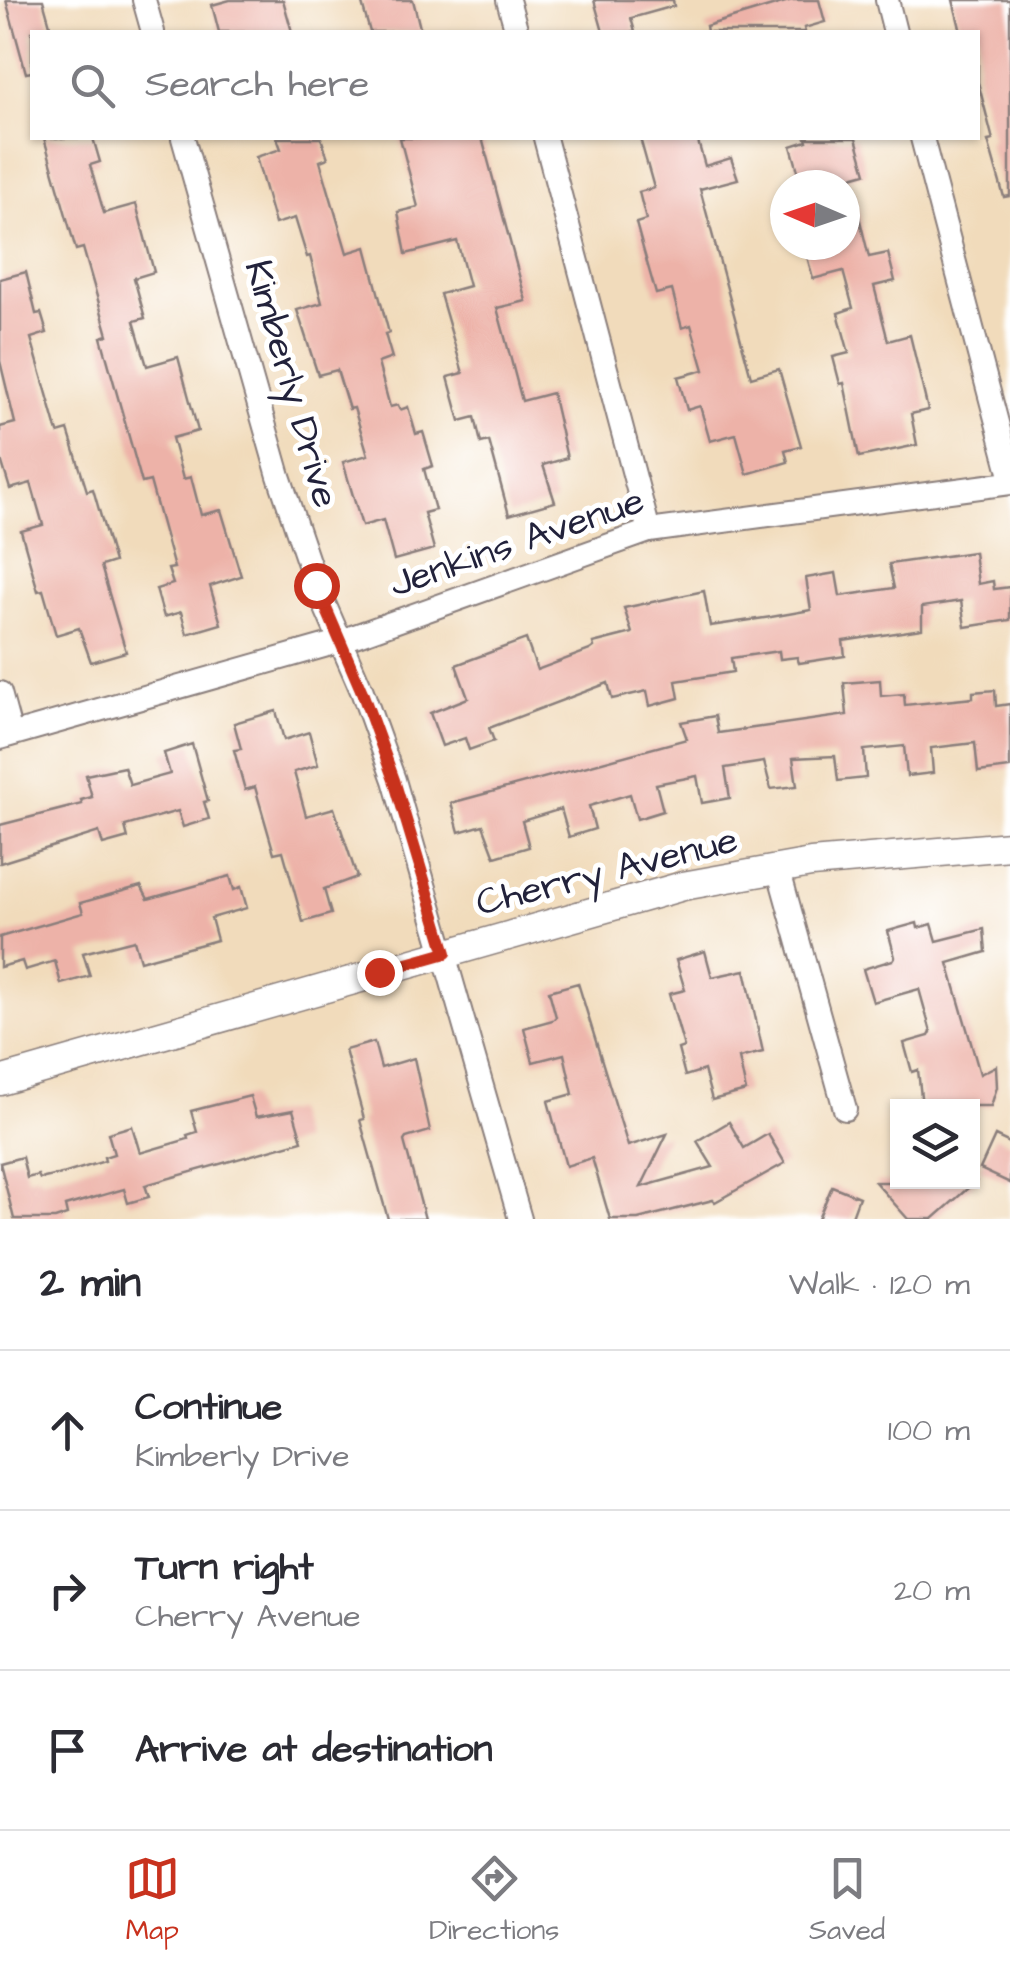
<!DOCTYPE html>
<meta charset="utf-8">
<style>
body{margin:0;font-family:"Architects Daughter",sans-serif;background:#f7f7f7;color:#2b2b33}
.controls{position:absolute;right:30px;bottom:30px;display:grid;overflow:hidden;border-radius:0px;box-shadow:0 2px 8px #0004}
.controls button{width:90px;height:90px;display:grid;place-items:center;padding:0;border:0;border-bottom:2px solid #e1e1e2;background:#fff;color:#2b2b33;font:50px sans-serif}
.compass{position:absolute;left:770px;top:170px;width:90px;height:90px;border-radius:50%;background:#fff;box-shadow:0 2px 8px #0004;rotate:272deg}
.stop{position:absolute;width:30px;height:30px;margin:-22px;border:8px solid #c8321e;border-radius:50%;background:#fff}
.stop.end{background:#c8321e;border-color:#fff;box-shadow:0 2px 10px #0008}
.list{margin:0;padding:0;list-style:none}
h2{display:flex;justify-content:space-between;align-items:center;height:130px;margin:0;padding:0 40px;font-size:42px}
h2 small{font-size:32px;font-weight:400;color:#7c7c81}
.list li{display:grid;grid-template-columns:65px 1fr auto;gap:30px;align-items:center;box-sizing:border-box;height:160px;padding:0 40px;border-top:2px solid #e1e1e2}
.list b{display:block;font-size:38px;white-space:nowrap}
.list p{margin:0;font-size:32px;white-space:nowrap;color:#7c7c81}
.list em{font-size:32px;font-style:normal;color:#7c7c81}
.icon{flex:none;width:55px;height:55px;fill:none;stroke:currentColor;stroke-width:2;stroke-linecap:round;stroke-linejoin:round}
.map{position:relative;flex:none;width:1010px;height:1219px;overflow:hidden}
.search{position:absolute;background:#fff;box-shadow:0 2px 8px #0004;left:30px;right:30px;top:30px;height:110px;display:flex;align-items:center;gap:25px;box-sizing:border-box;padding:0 35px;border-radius:0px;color:#7c7c81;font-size:38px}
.sheet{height:610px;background:#fff}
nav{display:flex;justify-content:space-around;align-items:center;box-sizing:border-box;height:140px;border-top:2px solid #e1e1e2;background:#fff;font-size:28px;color:#7c7c81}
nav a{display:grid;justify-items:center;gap:5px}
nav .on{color:#c8321e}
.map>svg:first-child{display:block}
</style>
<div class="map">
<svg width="1010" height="1219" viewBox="0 0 1010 1219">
<rect width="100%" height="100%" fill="#fff"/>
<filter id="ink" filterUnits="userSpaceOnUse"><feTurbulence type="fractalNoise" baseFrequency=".01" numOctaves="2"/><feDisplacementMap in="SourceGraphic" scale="20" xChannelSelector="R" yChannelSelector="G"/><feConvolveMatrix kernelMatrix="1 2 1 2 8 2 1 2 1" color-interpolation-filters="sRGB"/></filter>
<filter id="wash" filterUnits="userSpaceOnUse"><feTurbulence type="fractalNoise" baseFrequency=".0048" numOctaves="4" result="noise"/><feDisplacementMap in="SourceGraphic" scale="40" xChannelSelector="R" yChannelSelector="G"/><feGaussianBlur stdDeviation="2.25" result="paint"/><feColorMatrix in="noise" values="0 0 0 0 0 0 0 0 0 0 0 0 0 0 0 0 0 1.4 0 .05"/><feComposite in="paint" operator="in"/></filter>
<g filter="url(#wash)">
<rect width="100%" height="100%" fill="#f1dbbb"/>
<g id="blocks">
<!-- building -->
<g fill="#edb2a8">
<polygon points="6,0 43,0 52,32 32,32 32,72 26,73"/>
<polygon points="230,0 283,0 292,32 219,32 212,5"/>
<polygon points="361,0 413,0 421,32 370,32"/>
<polygon points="594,0 673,0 674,6 631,18 635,32 603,32"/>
<polygon points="792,0 819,0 825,22 804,28 805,32 707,32 706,26"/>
<polygon points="953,0 1010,0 1010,196 1004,197 988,141 993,140 978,82 978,32 961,32"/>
<polygon points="44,138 93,138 100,162 90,165 104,213 136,204 154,272 134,278 145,318 134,321 147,366 178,357 198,431 172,438 183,479 191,477 201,515 221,510 241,576 210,586 221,624 187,634 181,612 164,617 156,589 173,584 168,569 174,568 150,481 142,483 101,337 108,335 83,248 76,250"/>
<polygon points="277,138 321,138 328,158 320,161 347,253 366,247 389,333 385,334 392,358 378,363 390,407 398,405 400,410 408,407 416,434 423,432 433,466 424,469 435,510 424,513 434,549 394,560 383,520 362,526 343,462 368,455 354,408 349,409 337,370 318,375 297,310 322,303 310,256 307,257 295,218 275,224 256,157 281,149"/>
<polygon points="400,138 482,138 526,301 497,308 509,352 522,401 552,393 567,458 543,465 555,502 509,515 489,441 481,443 475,417 460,421 448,377 463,373 440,294 469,286 457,241 406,254 398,212 418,207"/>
<polygon points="640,138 697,138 705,166 731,158 738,179 700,189 751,377 779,369 801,446 785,450 788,462 747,474 736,434 710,441 700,406 687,410 678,377 704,370 691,325 682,328 672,290 656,294 644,252 636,223 646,220 639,192 654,188"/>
<polygon points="806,138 856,138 866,173 844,179 846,185 802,185 791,146 807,141"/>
<polygon points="853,192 869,257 888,253 895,281 874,286 888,341 910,335 928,410 911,414 917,445 859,457 844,383 840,384 833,357 849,353 838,313 853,308 843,271 813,279 804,245 845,245 845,193"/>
<polygon points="26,272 36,314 41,313 47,333 31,338 58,433 68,430 87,491 93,489 114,562 101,566 126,652 91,662 79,628 56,635 43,590 38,591 21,531 43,525 31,483 10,489 0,456 0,427 15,423 0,361 0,279"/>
<polygon points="974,552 978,584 993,581 994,589 1010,587 1010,620 965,627 961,601 922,607 922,629 843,641 845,656 799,663 797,657 780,659 779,651 731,658 733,672 676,681 679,698 650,706 647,691 612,699 608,683 489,728 494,741 469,750 465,738 442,746 430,713 468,698 456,665 526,639 537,670 590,650 594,647 593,643 632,633 624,608 704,591 710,626 771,617 811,610 806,578 836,573 840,596 894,588 889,564"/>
<polygon points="880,680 881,696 904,694 905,705 973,698 973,692 995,690 996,706 1010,704 1010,768 978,772 975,743 931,748 933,773 907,776 904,746 864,750 866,778 838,781 835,756 793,758 797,786 771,789 764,762 725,768 730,798 702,803 697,776 656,784 663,811 637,819 630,794 589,806 595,829 569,837 561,809 522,821 529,847 495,857 483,825 459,832 451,803 687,739 681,722 715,716 718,733 847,715 844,683"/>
<polygon points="276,711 284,740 309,732 318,765 294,772 306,816 334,808 357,877 324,889 331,914 303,922 283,851 274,853 255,787 245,790 234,750 241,749 234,723"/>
<polygon points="192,744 208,801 204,802 209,819 183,827 178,811 125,826 128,838 103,845 99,832 0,863 0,825 82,804 81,800 92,797 86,775 124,767 130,785 170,774 164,753"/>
<polygon points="230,876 234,890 241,887 247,908 211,918 217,940 140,961 134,940 83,953 90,976 61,984 55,961 25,970 22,961 0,967 0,937 83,913 80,903 141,886 148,899"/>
<polygon points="917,923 918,928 932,924 937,941 984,929 986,952 948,963 980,1074 996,1066 997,1087 991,1106 922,1106 918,1070 912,1072 904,1043 929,1036 931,1032 919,989 873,1002 863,969 893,960 895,957 888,931"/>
<polygon points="705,951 712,977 745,970 763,1052 739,1058 746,1091 712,1100 704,1070 685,1076 678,1049 684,1047 669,994 685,990 676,960"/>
<polygon points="578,983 628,1146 667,1134 641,1187 713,1167 697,1141 729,1122 744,1148 768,1134 785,1163 715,1202 713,1200 638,1219 610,1219 592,1158 566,1166 548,1101 573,1094 564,1054 533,1062 524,1028 553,1020 556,1017 549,991"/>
<polygon points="374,1042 381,1068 414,1058 430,1131 406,1138 404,1141 425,1219 388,1219 360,1120 364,1119 345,1050"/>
<polygon points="250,1096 256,1117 293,1110 302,1141 145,1185 149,1197 128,1203 124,1189 65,1206 67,1215 55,1219 14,1219 0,1163 22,1157 27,1178 38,1175 40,1179 66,1173 105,1161 104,1157 114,1154 108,1133 132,1126 140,1153 188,1139 187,1135 197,1132 191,1111"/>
<polygon points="995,1136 1010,1143 1010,1183 980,1169"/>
<polygon points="875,1182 975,1182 933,1219 908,1219"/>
<polygon points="832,1186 859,1197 851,1219 818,1219"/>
</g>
</g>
</g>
<g filter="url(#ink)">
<use href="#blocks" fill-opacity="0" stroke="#8a7e7b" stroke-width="2.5"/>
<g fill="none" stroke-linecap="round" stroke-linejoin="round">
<defs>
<g id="minor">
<polyline points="144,0 153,32"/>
<polyline points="508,0 517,32"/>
<polyline points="887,0 895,32"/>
<polyline points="183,138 279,476 316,585 362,691 394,780 520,1219"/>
<polyline points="545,138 649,531"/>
<polyline points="922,138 1010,472"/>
<polyline points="0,693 11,734"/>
<polyline points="0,738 338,642 649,531 1010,483"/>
<polyline points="778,868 845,1109"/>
</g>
<polyline id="tertiary" points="0,1081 683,886 811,863 1010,846"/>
</defs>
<!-- minor casing -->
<use href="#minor" stroke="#8a7e7b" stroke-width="26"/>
<!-- tertiary casing -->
<use href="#tertiary" stroke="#8a7e7b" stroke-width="31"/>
<!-- minor -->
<use href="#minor" stroke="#fff" stroke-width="22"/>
<!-- tertiary -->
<use href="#tertiary" stroke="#fff" stroke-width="28"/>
</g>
</g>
<g fill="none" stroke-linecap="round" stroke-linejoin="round" filter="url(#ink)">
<!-- route -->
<polyline stroke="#c8321e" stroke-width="12" points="316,585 362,692 394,780 446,953 379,972"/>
</g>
<g text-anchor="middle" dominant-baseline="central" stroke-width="10" stroke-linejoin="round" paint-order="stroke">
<!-- street labels -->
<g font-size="38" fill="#22223b" stroke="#fff">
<text transform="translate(291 384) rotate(74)">Kimberly Drive</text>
<text transform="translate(517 543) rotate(-19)">Jenkins Avenue</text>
<text transform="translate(607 872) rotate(-14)">Cherry Avenue</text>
</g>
</g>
</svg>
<div class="controls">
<button><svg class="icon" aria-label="layers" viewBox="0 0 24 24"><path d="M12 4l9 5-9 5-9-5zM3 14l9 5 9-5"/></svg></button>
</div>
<svg class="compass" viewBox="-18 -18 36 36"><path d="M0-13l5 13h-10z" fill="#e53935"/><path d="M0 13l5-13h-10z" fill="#7c7c81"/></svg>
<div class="stop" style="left:316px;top:585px"></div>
<div class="stop end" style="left:379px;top:972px"></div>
<div class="search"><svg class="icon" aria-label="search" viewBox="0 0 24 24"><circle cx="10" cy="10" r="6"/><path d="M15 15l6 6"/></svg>Search here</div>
</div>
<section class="sheet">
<h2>2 min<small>Walk · 120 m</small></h2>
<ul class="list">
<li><svg class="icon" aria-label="ahead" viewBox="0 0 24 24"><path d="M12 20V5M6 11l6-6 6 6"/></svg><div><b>Continue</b><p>Kimberly Drive</p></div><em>100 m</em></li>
<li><svg class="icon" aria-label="right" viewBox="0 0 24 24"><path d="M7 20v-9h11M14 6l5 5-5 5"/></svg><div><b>Turn right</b><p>Cherry Avenue</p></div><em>20 m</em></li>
<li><svg class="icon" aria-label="arrive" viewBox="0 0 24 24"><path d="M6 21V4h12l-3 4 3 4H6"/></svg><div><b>Arrive at destination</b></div></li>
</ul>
</section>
<nav>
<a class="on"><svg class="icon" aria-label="map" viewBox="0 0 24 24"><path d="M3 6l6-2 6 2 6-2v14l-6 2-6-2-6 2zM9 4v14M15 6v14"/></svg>Map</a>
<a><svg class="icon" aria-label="directions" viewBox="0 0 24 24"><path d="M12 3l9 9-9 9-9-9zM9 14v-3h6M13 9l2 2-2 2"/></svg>Directions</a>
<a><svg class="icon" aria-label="saved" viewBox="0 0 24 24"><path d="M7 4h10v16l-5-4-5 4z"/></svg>Saved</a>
</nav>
